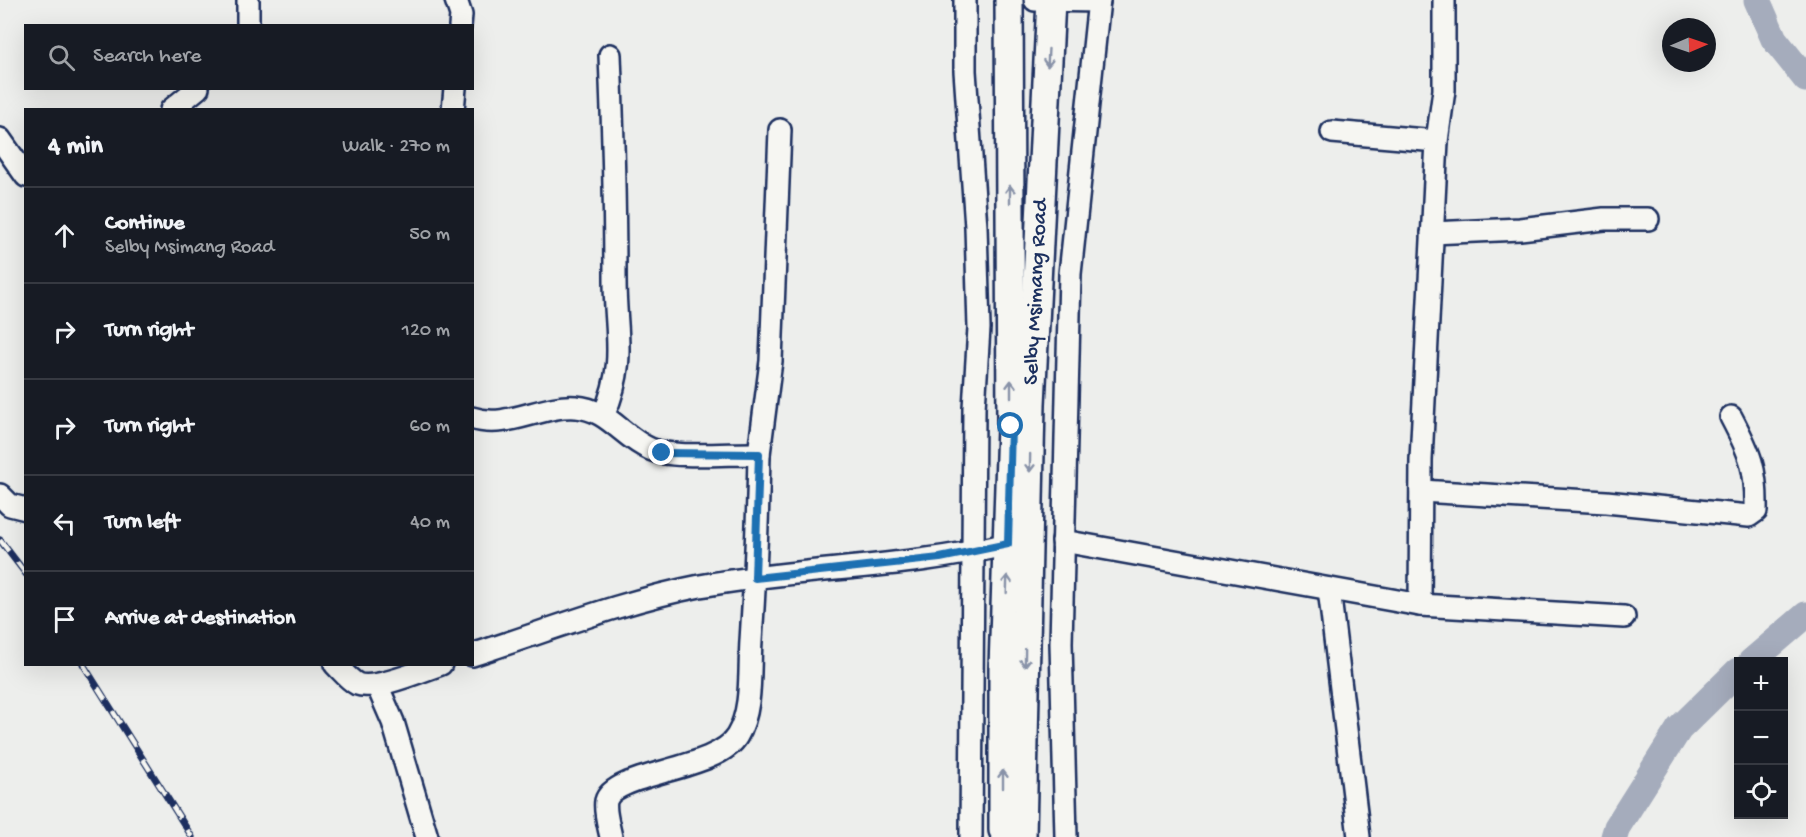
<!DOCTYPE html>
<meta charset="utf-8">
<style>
body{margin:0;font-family:"Gochi Hand",sans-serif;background:#242831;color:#f1f3f6}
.controls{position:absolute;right:18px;bottom:18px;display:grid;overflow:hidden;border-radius:0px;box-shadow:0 6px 24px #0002}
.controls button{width:54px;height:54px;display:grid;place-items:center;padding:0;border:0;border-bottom:2px solid #363941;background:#171b24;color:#f1f3f6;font:30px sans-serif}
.compass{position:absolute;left:1662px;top:18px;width:54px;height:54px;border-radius:50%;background:#171b24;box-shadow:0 6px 24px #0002;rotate:88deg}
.stop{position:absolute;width:18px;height:18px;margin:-14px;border:4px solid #1f6fb2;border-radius:50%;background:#fff}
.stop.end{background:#1f6fb2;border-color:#fff;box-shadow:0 2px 6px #0008}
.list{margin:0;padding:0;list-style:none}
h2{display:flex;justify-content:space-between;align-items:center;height:78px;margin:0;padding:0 24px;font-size:26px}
h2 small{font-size:20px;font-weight:400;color:#9ea1a6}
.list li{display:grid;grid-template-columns:39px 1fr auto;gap:18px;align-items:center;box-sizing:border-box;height:96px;padding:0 24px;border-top:2px solid #363941}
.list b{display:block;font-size:22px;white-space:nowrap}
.list p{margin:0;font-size:20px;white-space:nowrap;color:#9ea1a6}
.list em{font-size:20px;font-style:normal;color:#9ea1a6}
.icon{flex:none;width:33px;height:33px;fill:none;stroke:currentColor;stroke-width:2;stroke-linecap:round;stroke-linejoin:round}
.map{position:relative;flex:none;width:1806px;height:837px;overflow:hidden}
.search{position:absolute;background:#171b24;box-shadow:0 6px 24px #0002;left:24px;top:24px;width:450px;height:66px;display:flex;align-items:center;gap:15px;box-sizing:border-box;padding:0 21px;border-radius:0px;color:#9ea1a6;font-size:22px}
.panel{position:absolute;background:#171b24;box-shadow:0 6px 24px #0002;left:24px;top:108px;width:450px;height:558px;border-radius:0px}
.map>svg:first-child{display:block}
</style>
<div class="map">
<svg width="1806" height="837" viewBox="0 0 1806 837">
<rect width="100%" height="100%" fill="#edeeec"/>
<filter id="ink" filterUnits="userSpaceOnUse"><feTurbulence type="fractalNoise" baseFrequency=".0167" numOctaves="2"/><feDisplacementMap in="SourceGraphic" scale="12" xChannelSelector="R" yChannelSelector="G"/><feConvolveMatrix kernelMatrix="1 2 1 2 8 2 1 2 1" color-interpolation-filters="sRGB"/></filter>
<g filter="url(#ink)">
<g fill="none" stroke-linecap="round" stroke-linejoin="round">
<!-- river -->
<g stroke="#a5acbc" stroke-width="27">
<polyline points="1757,0 1774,39 1806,79"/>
<polyline points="1751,662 1806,615"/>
<polyline points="1614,837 1617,827 1679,729 1738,671"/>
</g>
<defs>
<g id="minor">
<polyline points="456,0 461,15 460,26"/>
<polyline points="965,0 965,71 976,227 979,328 974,408 971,837"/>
<polyline points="1035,0 1099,1"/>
<polyline points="248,26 248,0"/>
<polyline points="171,110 198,88"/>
<polyline points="453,110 455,88"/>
<polyline points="1332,132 1437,141"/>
<polyline points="0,139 26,176"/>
<polyline points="1432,233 1520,229 1604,219 1648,219"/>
<path d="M 604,414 C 627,361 615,334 615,280 C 615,204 613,130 610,55"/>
<path d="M 472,418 C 507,430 542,404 576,407 C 608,409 622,437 650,449 C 672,459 732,453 759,454 C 758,516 755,579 751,641 C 749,670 753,710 737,736 C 717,771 613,772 606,801 C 604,811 609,827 611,837"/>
<polyline points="759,454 771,361 780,130"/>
<path d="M 1421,491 L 1606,502 L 1749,516 L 1756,511 C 1757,469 1750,453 1731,417"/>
<polyline points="0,495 10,505 26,509"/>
<polyline points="1063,541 1420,605 1624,617"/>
<polyline points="1329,589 1359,837"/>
<polyline points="1420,605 1421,460 1437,141 1444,90 1444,0"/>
<path d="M 472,655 C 547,631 623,601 700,586 C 802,567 907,569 1008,544"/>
<path d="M 335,664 C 342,671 349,680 357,684 C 375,691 423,670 441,664"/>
<polyline points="377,685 393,722 427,837"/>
<polyline points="1066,837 1061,643 1070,274 1099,0"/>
</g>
<g id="major">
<polyline points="1003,830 1003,668 1011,426 1009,0"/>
<polyline points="1022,837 1031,404 1051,0"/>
</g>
</defs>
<!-- minor casing -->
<use href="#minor" stroke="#1b2f5e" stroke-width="26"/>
<!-- major casing -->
<use href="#major" stroke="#1b2f5e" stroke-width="32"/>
<!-- minor -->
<use href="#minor" stroke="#f6f6f2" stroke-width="21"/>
<!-- major -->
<use href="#major" stroke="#f6f6f2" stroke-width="27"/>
<defs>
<g id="rail">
<polyline points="0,540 26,574"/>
<polyline points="83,664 192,837"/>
</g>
</defs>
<!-- rail casing -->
<use href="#rail" stroke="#1b2f5e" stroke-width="7"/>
<!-- rail -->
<use href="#rail" stroke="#f6f6f2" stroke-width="4.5" stroke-dasharray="14" stroke-linecap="butt"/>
</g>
<!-- one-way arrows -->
<defs><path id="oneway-shaft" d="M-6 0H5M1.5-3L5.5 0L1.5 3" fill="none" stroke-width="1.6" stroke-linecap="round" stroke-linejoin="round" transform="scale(1.5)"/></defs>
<g stroke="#8892a8">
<use href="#oneway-shaft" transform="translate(1048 58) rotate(93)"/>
<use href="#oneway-shaft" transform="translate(1010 194) rotate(-90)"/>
<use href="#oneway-shaft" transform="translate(1011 389) rotate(-90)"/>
<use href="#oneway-shaft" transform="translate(1030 463) rotate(91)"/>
<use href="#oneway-shaft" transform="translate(1007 584) rotate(-88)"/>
<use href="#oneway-shaft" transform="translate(1025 658) rotate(91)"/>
<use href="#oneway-shaft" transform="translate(1003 779) rotate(-90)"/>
</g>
</g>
<g fill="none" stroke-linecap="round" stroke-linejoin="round" filter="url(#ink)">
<!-- route -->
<polyline stroke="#1f6fb2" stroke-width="8" points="662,453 759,454 755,578 940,558 1008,544 1011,426"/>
</g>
<g text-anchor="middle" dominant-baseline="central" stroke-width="4.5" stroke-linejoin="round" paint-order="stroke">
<!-- street labels -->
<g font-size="22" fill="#1b2f5e" stroke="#f6f6f2">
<text transform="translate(1037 292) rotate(-87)">Selby Msimang Road</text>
</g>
</g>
</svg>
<div class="controls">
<button>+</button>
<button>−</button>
<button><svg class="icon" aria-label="locate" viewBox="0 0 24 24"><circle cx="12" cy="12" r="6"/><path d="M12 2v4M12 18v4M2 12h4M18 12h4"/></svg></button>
</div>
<svg class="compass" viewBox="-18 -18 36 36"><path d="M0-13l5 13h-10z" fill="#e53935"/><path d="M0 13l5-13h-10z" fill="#9ea1a6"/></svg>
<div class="stop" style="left:1011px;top:426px"></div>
<div class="stop end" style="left:662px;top:453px"></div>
<div class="search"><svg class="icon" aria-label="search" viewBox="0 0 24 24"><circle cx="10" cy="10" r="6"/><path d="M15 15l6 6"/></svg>Search here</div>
<section class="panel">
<h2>4 min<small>Walk · 270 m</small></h2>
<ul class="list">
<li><svg class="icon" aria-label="ahead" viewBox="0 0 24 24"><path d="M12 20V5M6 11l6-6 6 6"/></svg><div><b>Continue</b><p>Selby Msimang Road</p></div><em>50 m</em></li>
<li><svg class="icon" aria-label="right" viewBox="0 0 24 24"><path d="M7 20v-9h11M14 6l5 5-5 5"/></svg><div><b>Turn right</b></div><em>120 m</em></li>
<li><svg class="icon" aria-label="right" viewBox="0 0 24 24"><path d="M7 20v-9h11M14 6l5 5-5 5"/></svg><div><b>Turn right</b></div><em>60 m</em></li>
<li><svg class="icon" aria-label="left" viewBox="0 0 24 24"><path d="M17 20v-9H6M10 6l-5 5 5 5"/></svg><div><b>Turn left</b></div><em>40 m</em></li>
<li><svg class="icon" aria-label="arrive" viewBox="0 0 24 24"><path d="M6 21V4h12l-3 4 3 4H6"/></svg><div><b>Arrive at destination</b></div></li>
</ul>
</section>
</div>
